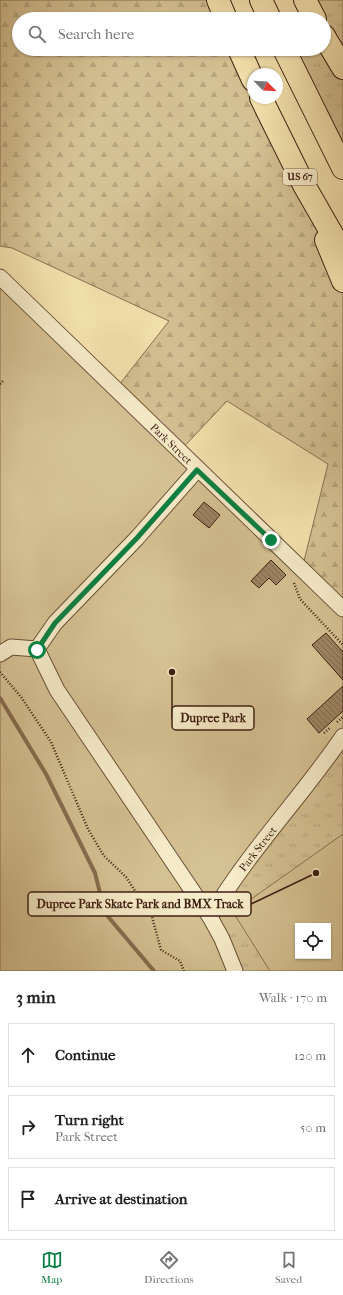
<!DOCTYPE html>
<meta charset="utf-8">
<style>
body{margin:0;font-family:"IM FELL French Canon",serif;background:#f6f6f6;color:#202124}
.controls{position:absolute;right:12px;bottom:12px;display:grid;overflow:hidden;border-radius:0px;box-shadow:0 1px 3px #0004}
.controls button{width:36px;height:36px;display:grid;place-items:center;padding:0;border:0;border-bottom:1px solid #e0e0e0;background:#fff;color:#202124;font:20px sans-serif}
.compass{position:absolute;left:247px;top:68px;width:36px;height:36px;border-radius:50%;background:#fff;box-shadow:0 1px 3px #0004;rotate:114deg}
.stop{position:absolute;width:12px;height:12px;margin:-9px;border:3px solid #0b8043;border-radius:50%;background:#fff}
.stop.end{background:#0b8043;border-color:#fff;box-shadow:0 1px 4px #0008}
.list{margin:0;padding:0;list-style:none}
h2{display:flex;justify-content:space-between;align-items:center;height:52px;margin:0;padding:0 16px;font-size:17px}
h2 small{font-size:13px;font-weight:400;color:#757577}
.list li{display:grid;grid-template-columns:26px 1fr auto;gap:12px;align-items:center;box-sizing:border-box;height:64px;margin:0 8px 8px;padding:0 8px;border:1px solid #e0e0e0;border-radius:0px}
.list b{display:block;font-size:15px;white-space:nowrap}
.list p{margin:0;font-size:13px;white-space:nowrap;color:#757577}
.list em{font-size:13px;font-style:normal;color:#757577}
.icon{flex:none;width:22px;height:22px;fill:none;stroke:currentColor;stroke-width:2;stroke-linecap:round;stroke-linejoin:round}
.map{position:relative;flex:none;width:343px;height:971px;overflow:hidden}
.search{position:absolute;background:#fff;box-shadow:0 1px 3px #0004;left:12px;right:12px;top:12px;height:44px;display:flex;align-items:center;gap:10px;box-sizing:border-box;padding:0 14px;border-radius:22px;color:#757577;font-size:15px}
.sheet{height:268px;background:#fff}
nav{display:flex;justify-content:space-around;align-items:center;box-sizing:border-box;height:56px;border-top:1px solid #e0e0e0;background:#fff;font-size:11px;color:#757577}
nav a{display:grid;justify-items:center;gap:2px}
nav .on{color:#0b8043}
.map>svg:first-child{display:block}
</style>
<div class="map">
<svg width="343" height="971" viewBox="0 0 343 971">
<defs>
<pattern id="grass-tufts" width="24" height="20" patternUnits="userSpaceOnUse"><rect width="24" height="20" fill="#d5c294"/><path d="M3 7l-1-3M5 7V3M7 7l1-3M15 17l-1-3M17 17v-4M19 17l1-3" fill="none" stroke="#b8a67f"/></pattern>
<pattern id="forest-firs" width="22" height="20" patternUnits="userSpaceOnUse"><rect width="22" height="20" fill="#d5c294"/><path d="M5 1l3.5 6h-7zM16 11l3.5 6h-7z" fill="#b8a67f"/></pattern>
<pattern id="building-back-hatch" width="6" height="6" patternUnits="userSpaceOnUse"><rect width="6" height="6" fill="#9d8563"/><path d="M-1 5l2 2M0 0l6 6M5-1l2 2" fill="none" stroke="#816c50"/></pattern>
</defs>
<rect width="100%" height="100%" fill="#f4e3af"/>
<filter id="stains"><feTurbulence type="fractalNoise" baseFrequency=".005" numOctaves="4"/><feColorMatrix values="0 0 0 0 .2 0 0 0 0 .09 0 0 0 0 .02 0 0 0 .5 -.17"/></filter>
<radialGradient id="worn" r=".72"><stop offset=".6" stop-color="#630" stop-opacity="0"/><stop offset="1" stop-color="#630" stop-opacity=".3"/></radialGradient>
<!-- grass -->
<g fill="url(#grass-tufts)" stroke="#8a7152" fill-rule="evenodd">
<polygon points="307,0 343,0 343,67"/>
<polygon points="284,49 324,49 343,68 343,168"/>
<path d="M 343,736 L 343,971 L 235,971 L 210,917 ZM 298,926 L 328,926 L 328,956 L 298,956 Z"/>
</g>
<!-- forest -->
<polygon fill="url(#forest-firs)" stroke="#8a7152" points="0,0 218,0 226,19 19,19 19,49 239,49 253,80 253,98 343,281 343,609 302,569 328,464 227,401 179,452 115,390 169,321 12,248 0,246"/>
<!-- park -->
<g fill="#d5c294" stroke="#8a7152" fill-rule="evenodd">
<polygon points="0,277 343,609 343,736 210,917 235,971 0,971"/>
<path d="M 343,834 L 343,971 L 270,971 L 233,912 ZM 298,926 L 328,926 L 328,956 L 298,956 Z"/>
</g>
<g fill="none" stroke-linecap="round" stroke-linejoin="round">
<!-- stream -->
<polyline stroke="#866d4f" stroke-width="4" points="0,698 46,774 95,873 105,913 154,971"/>
</g>
<!-- building -->
<g fill="url(#building-back-hatch)" stroke="#3e2011">
<polygon points="204,502 220,515 209,528 193,515"/>
<polygon points="271,560 286,575 276,585 269,578 259,588 251,581"/>
<polygon points="326,633 343,652 343,680 312,645"/>
<polygon points="343,686 343,711 319,733 307,719"/>
</g>
<g fill="none" stroke-linecap="round" stroke-linejoin="round">
<defs>
<g id="minor">
<polyline points="0,277 343,609"/>
<polyline points="197,470 137,538 55,623 37,649 57,690 210,917"/>
<polyline points="0,654 11,647 37,649"/>
<path d="M 235,971 L 222,939 L 210,917 C 248,852 301,798 343,736"/>
</g>
<g id="highway">
<polyline points="218,0 226,19"/>
<polyline points="261,0 270,19"/>
<polyline points="305,0 315,19"/>
<polyline points="324,36 343,68"/>
<polyline points="239,49 253,80"/>
<polyline points="284,49 343,168"/>
<polyline points="261,98 304,185 343,253"/>
<polyline points="326,240 343,281"/>
</g>
</defs>
<!-- minor casing -->
<use href="#minor" stroke="#6c5138" stroke-width="17"/>
<!-- highway casing -->
<use href="#highway" stroke="#3e2011" stroke-width="24"/>
<!-- path -->
<g stroke="#3e2011" stroke-width="2.5" stroke-dasharray="1 2" stroke-linecap="butt">
<polyline points="0,384 3,381"/>
<polyline points="294,583 300,599 343,645"/>
<polyline points="0,672 21,697 51,742 88,829 104,856 126,877 152,917 161,950 180,961 184,971"/>
<polyline points="337,722 343,717"/>
<polyline points="324,733 330,728"/>
</g>
<!-- minor -->
<use href="#minor" stroke="#f8edcb" stroke-width="15"/>
<!-- highway -->
<use href="#highway" stroke="#f4e3af" stroke-width="22"/>
</g>
<g fill="none" stroke-linecap="round" stroke-linejoin="round">
<!-- route -->
<polyline stroke="#0b8043" stroke-width="5" points="37,650 55,623 137,538 197,470 271,540"/>
</g>
<g text-anchor="middle" dominant-baseline="central" stroke-width="3.5" stroke-linejoin="round" paint-order="stroke">
<!-- shield labels -->
<rect fill="#f8edcb" stroke="#765e49" stroke-width="1" x="283" y="169" width="34" height="16" rx="3"/>
<g font-size="10" font-weight="bold" fill="#3e2011">
<text x="300" y="177">US 67</text>
</g>
<!-- street labels -->
<g font-size="11" fill="#3e2011" stroke="#f8edcb">
<text transform="translate(171 444) rotate(44)">Park Street</text>
<text transform="translate(258 849) rotate(-52)">Park Street</text>
</g>
</g>
<!-- callouts -->
<path fill="none" stroke="#3e2011" stroke-width="1.5" d="M172 672L172 718M316 873L251 904"/>
<g fill="#3e2011" stroke="#f8edcb" stroke-width="1.5">
<circle cx="172" cy="672" r="4"/>
<circle cx="316" cy="873" r="4"/>
</g>
<g fill="#f8edcb" stroke="#3e2011" stroke-width="1.5">
<rect x="172" y="706" width="82" height="24" rx="4"/>
<rect x="28" y="892" width="223" height="24" rx="4"/>
</g>
<g font-size="12" text-anchor="middle" font-weight="bold" fill="#3e2011">
<text x="213" y="722">Dupree Park</text>
<text x="140" y="908">Dupree Park Skate Park and BMX Track</text>
</g>
<rect width="100%" height="100%" filter="url(#stains)"/>
<rect width="100%" height="100%" fill="url(#worn)"/>
</svg>
<div class="controls">
<button><svg class="icon" aria-label="locate" viewBox="0 0 24 24"><circle cx="12" cy="12" r="6"/><path d="M12 2v4M12 18v4M2 12h4M18 12h4"/></svg></button>
</div>
<svg class="compass" viewBox="-18 -18 36 36"><path d="M0-13l5 13h-10z" fill="#e53935"/><path d="M0 13l5-13h-10z" fill="#757577"/></svg>
<div class="stop" style="left:37px;top:650px"></div>
<div class="stop end" style="left:271px;top:540px"></div>
<div class="search"><svg class="icon" aria-label="search" viewBox="0 0 24 24"><circle cx="10" cy="10" r="6"/><path d="M15 15l6 6"/></svg>Search here</div>
</div>
<section class="sheet">
<h2>3 min<small>Walk · 170 m</small></h2>
<ul class="list">
<li><svg class="icon" aria-label="ahead" viewBox="0 0 24 24"><path d="M12 20V5M6 11l6-6 6 6"/></svg><div><b>Continue</b></div><em>120 m</em></li>
<li><svg class="icon" aria-label="right" viewBox="0 0 24 24"><path d="M7 20v-9h11M14 6l5 5-5 5"/></svg><div><b>Turn right</b><p>Park Street</p></div><em>50 m</em></li>
<li><svg class="icon" aria-label="arrive" viewBox="0 0 24 24"><path d="M6 21V4h12l-3 4 3 4H6"/></svg><div><b>Arrive at destination</b></div></li>
</ul>
</section>
<nav>
<a class="on"><svg class="icon" aria-label="map" viewBox="0 0 24 24"><path d="M3 6l6-2 6 2 6-2v14l-6 2-6-2-6 2zM9 4v14M15 6v14"/></svg>Map</a>
<a><svg class="icon" aria-label="directions" viewBox="0 0 24 24"><path d="M12 3l9 9-9 9-9-9zM9 14v-3h6M13 9l2 2-2 2"/></svg>Directions</a>
<a><svg class="icon" aria-label="saved" viewBox="0 0 24 24"><path d="M7 4h10v16l-5-4-5 4z"/></svg>Saved</a>
</nav>
